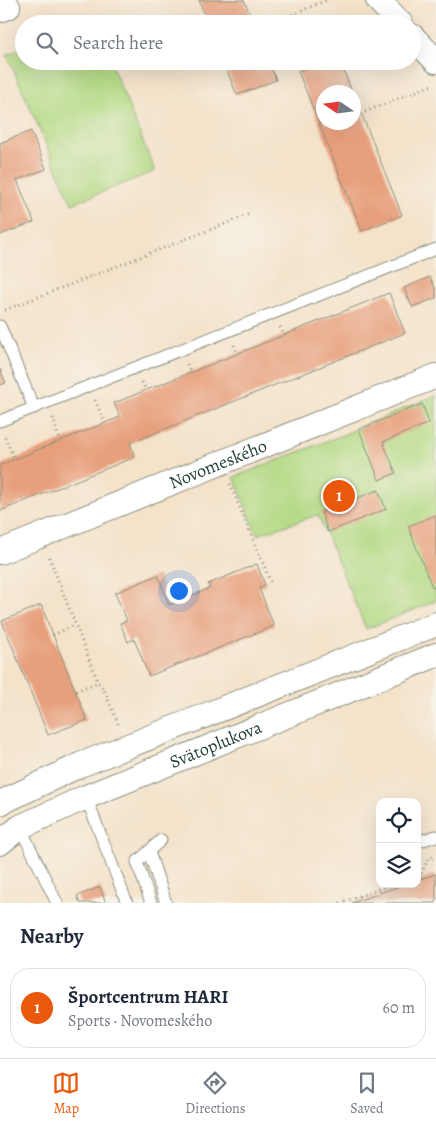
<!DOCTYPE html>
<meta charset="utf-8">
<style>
body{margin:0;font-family:Alegreya,serif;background:#f6f6f7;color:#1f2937}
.controls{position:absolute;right:15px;bottom:15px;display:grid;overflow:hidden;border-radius:10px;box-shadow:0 5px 20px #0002}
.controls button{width:45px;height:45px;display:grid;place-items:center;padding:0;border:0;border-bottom:1px solid #e0e1e3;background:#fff;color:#1f2937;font:25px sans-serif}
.compass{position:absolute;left:316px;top:85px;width:45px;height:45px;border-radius:50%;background:#fff;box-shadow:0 5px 20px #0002;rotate:283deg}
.you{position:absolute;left:178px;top:590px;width:18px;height:18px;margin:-12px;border:4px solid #fff;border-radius:50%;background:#1a73e8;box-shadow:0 0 0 8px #1a73e833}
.badge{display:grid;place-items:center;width:32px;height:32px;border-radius:50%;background:#ea580c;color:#fff;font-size:16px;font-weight:700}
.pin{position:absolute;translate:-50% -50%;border:2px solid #fff;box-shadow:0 1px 5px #0006}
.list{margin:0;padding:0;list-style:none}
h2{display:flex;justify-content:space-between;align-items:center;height:65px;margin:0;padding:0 20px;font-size:21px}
h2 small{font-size:16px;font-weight:400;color:#747a83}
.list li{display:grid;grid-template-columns:32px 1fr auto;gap:15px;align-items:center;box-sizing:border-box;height:80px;margin:0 10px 10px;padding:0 10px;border:1px solid #e0e1e3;border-radius:20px}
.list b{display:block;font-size:19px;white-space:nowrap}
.list p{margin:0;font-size:16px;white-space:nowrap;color:#747a83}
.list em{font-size:16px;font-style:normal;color:#747a83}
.icon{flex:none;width:28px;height:28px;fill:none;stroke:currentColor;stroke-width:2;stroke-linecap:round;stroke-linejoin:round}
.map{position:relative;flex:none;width:436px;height:903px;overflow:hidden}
.search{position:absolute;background:#fff;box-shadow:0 5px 20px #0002;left:15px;right:15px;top:15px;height:55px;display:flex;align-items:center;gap:12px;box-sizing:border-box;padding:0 18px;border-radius:28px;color:#747a83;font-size:19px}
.sheet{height:155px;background:#fff}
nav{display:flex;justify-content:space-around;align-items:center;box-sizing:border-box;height:70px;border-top:1px solid #e0e1e3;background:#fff;font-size:14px;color:#747a83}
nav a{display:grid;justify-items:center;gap:2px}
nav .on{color:#ea580c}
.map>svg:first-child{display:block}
</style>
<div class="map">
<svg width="436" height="903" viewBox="0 0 436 903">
<rect width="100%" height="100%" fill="#f7f3e8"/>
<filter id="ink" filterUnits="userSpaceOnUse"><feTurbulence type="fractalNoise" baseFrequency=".02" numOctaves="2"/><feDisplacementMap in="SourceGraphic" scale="10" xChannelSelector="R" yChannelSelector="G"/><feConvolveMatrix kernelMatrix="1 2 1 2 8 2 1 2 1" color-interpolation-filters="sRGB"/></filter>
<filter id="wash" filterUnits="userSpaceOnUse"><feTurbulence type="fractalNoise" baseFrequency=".0096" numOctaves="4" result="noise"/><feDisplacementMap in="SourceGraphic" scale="20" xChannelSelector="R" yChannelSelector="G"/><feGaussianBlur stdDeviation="1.12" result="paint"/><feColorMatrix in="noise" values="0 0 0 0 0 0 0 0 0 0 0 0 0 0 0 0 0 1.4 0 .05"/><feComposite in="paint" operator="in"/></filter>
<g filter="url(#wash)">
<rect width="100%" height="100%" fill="#f4e2c9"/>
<!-- green -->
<g fill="#b2d983" stroke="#688b5c">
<polygon points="24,48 24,61 110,61 155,171 72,204 7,55"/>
<polygon points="436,395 436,601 366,629 318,515 257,535 234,477 345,434"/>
</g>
<g id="blocks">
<!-- building -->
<g fill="#e79f7c">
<polygon points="199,0 244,0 254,24 208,24"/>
<polygon points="223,61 269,61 276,80 237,95"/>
<polygon points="322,61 340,61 352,92 324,92 324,122 354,122 354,95 402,215 362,231 298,71"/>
<polygon points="31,131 46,169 17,180 34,222 0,235 0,143"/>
<polygon points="430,277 436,290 436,298 412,307 404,288"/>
<polygon points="389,293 405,333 130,443 135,457 0,511 0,465 120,417 114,403"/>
<polygon points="0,369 6,383 0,385"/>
<polygon points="422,404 429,423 383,442 396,473 379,480 359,429"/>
<polygon points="378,490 386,509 328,532 321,512"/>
<polygon points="436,515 436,586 432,587 408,526"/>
<polygon points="257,564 265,585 259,588 274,626 149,676 134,639 128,642 120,623 127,621 115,593 158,575 169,605 210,588 208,584"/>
<polygon points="41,605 87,720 48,735 2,621"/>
<polygon points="436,874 436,903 352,903 405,884 417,884 417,880"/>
<polygon points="100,887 106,903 80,903 77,896"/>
</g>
</g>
</g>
<g filter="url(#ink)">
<use href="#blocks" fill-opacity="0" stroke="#8a907e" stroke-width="1"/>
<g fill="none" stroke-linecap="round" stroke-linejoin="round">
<defs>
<g id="service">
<polyline points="0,326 34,408"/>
<polyline points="0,421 436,249"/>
<polyline points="86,797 127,903"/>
<polyline points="20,827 57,903"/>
<polyline points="417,842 436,836"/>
<polyline points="149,852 166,903"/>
<polyline points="151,903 137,862 161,840"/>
</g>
<g id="minor">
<polyline points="378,0 401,24"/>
<polyline points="0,10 8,7"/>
<polyline points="412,36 436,61"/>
<path id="s1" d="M 0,552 L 436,376"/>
<polyline points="0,803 80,765 436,624"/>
<path id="s2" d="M 0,843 L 20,827 L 86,797 L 436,655"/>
</g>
</defs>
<!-- service casing -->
<use href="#service" stroke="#8a907e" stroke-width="13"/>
<!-- minor casing -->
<use href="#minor" stroke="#8a907e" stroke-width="26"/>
<!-- path -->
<g stroke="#8a907e" stroke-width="3" stroke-dasharray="1 4" stroke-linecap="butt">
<polyline points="269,24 327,0"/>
<polyline points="365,112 432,85"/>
<polyline points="5,310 250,214"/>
<polyline points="280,327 284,335"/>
<polyline points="234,345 237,354"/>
<polyline points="187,364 190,372"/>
<polyline points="142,382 146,390"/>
<polyline points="95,400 105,423"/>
<polyline points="53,418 60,441"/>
<polyline points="5,437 14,459"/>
<polyline points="230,484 271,583"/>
<polyline points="49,557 98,682 104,690 119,726"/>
<polyline points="53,635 75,625"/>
<polyline points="76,691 98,682"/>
<polyline points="417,876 421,874 428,859 433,857"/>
<polyline points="340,903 393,884"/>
</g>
<!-- service -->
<use href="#service" stroke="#fff" stroke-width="11"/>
<!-- minor -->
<use href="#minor" stroke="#fff" stroke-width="24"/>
</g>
</g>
<g text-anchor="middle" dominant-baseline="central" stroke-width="5" stroke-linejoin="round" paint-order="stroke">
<!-- street labels -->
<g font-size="18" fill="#1f3d34" stroke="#f7f3e8">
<text stroke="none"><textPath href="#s1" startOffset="235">Novomeského</textPath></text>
<text stroke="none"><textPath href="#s2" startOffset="238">Svätoplukova</textPath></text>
</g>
</g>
</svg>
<div class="controls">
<button><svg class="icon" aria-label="locate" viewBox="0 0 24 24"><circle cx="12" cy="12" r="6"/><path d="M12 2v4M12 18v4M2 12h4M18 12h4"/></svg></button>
<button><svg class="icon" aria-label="layers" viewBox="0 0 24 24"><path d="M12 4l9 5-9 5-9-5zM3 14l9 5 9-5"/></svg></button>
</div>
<svg class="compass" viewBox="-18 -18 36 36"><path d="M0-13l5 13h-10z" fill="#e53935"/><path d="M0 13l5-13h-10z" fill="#747a83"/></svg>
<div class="you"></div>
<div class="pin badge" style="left:339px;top:496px">1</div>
<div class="search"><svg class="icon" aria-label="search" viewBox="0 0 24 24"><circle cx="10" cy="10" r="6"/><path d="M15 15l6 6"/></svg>Search here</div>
</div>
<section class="sheet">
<h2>Nearby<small></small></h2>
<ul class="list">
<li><span class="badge">1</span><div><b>Športcentrum HARI</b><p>Sports · Novomeského</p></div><em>60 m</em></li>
</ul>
</section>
<nav>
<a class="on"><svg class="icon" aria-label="map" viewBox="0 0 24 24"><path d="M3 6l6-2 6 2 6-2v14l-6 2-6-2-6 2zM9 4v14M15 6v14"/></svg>Map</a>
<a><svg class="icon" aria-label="directions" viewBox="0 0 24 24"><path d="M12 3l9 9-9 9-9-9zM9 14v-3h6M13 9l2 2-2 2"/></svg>Directions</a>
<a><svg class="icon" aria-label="saved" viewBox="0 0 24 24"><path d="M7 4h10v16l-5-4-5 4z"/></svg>Saved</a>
</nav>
